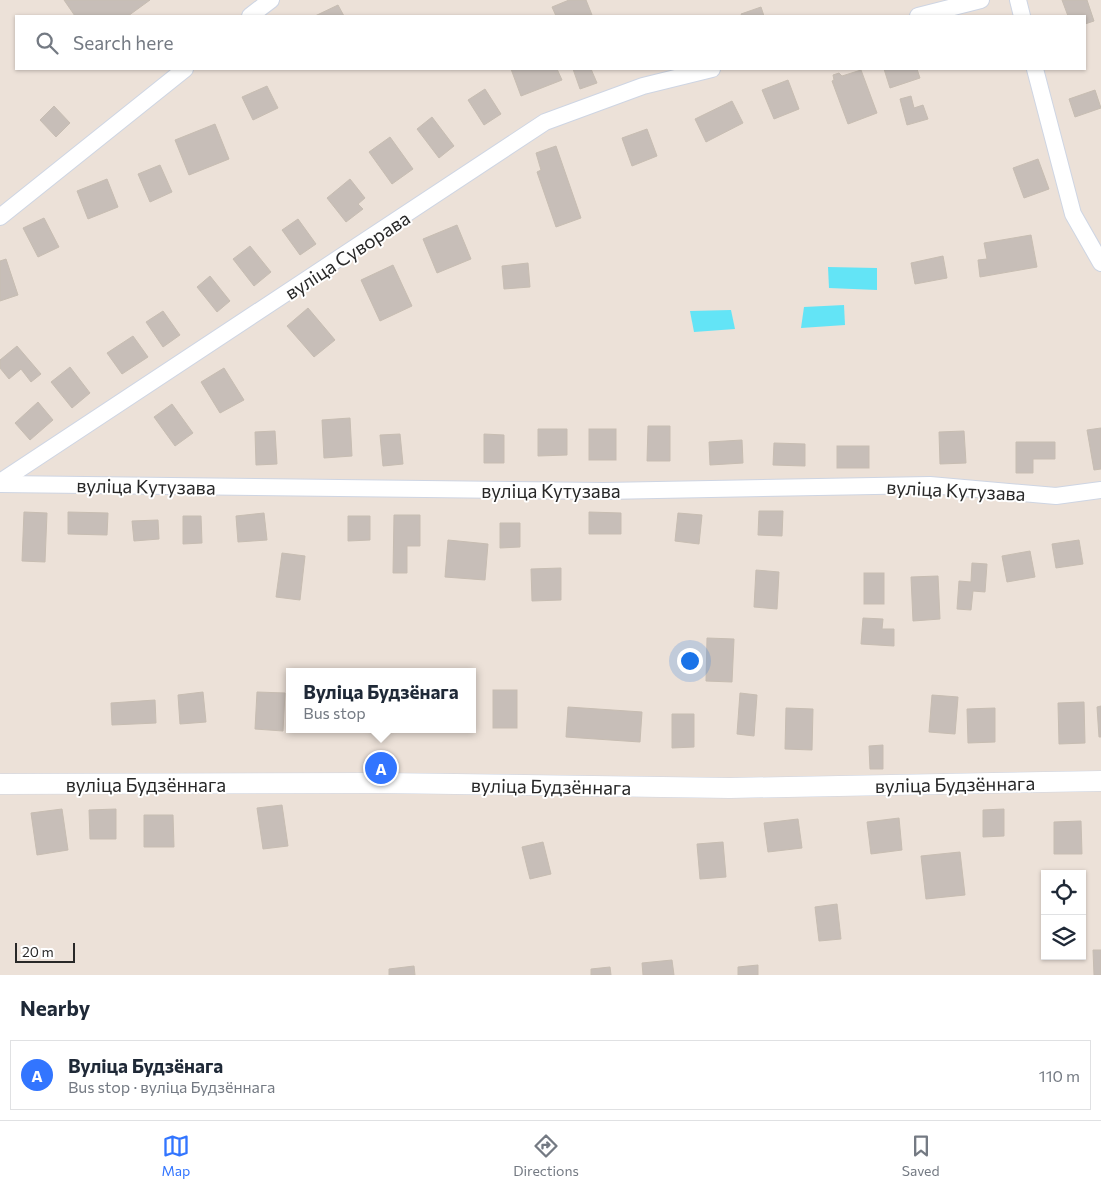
<!DOCTYPE html>
<meta charset="utf-8">
<style>
body{margin:0;font-family:Commissioner,sans-serif;background:#f6f6f7;color:#1f2937}
.controls{position:absolute;right:15px;bottom:15px;display:grid;overflow:hidden;border-radius:0px;box-shadow:0 1px 4px #0004}
.controls button{width:45px;height:45px;display:grid;place-items:center;padding:0;border:0;border-bottom:1px solid #e0e1e3;background:#fff;color:#1f2937;font:25px sans-serif}
.scale{position:absolute;left:15px;bottom:12px;width:60px;box-sizing:border-box;padding-left:5px;border:2px solid #282828;border-top:0;font-size:14px;line-height:18px;white-space:nowrap;color:#282828;-webkit-text-stroke:4px #fff;paint-order:stroke}
.you{position:absolute;left:689px;top:660px;width:18px;height:18px;margin:-12px;border:4px solid #fff;border-radius:50%;background:#1a73e8;box-shadow:0 0 0 8px #1a73e833}
.badge{display:grid;place-items:center;width:32px;height:32px;border-radius:50%;background:#3275ff;color:#fff;font-size:16px;font-weight:700}
.pin{position:absolute;translate:-50% -50%;border:2px solid #fff;box-shadow:0 1px 5px #0006}
.popup{position:absolute;left:286px;top:668px;width:190px;height:65px;box-sizing:border-box;display:grid;place-content:center;border-radius:0px;background:#fff;filter:drop-shadow(0 1px 4px #0005);font-size:16px;white-space:nowrap;color:#747a83}
.popup b{font-size:19px;color:#1f2937}
.popup::after{content:'';position:absolute;left:50%;top:100%;margin-left:-10px;border:10px solid transparent;border-top-color:#fff}
.list{margin:0;padding:0;list-style:none}
h2{display:flex;justify-content:space-between;align-items:center;height:65px;margin:0;padding:0 20px;font-size:21px}
h2 small{font-size:16px;font-weight:400;color:#747a83}
.list li{display:grid;grid-template-columns:32px 1fr auto;gap:15px;align-items:center;box-sizing:border-box;height:70px;margin:0 10px 10px;padding:0 10px;border:1px solid #e0e1e3;border-radius:0px}
.list b{display:block;font-size:19px;white-space:nowrap}
.list p{margin:0;font-size:16px;white-space:nowrap;color:#747a83}
.list em{font-size:16px;font-style:normal;color:#747a83}
.icon{flex:none;width:28px;height:28px;fill:none;stroke:currentColor;stroke-width:2;stroke-linecap:round;stroke-linejoin:round}
.map{position:relative;flex:none;width:1101px;height:975px;overflow:hidden}
.search{position:absolute;background:#fff;box-shadow:0 1px 4px #0004;left:15px;right:15px;top:15px;height:55px;display:flex;align-items:center;gap:12px;box-sizing:border-box;padding:0 18px;border-radius:0px;color:#747a83;font-size:19px}
.sheet{height:145px;background:#fff}
nav{display:flex;justify-content:space-around;align-items:center;box-sizing:border-box;height:70px;border-top:1px solid #e0e1e3;background:#fff;font-size:14px;color:#747a83}
nav a{display:grid;justify-items:center;gap:2px}
nav .on{color:#3275ff}
.map>svg:first-child{display:block}
</style>
<div class="map">
<svg width="1101" height="975" viewBox="0 0 1101 975">
<rect width="100%" height="100%" fill="#ece1d8"/>
<!-- water -->
<g fill="#63e4f6">
<polygon points="828,267 877,268 877,290 829,288"/>
<polygon points="844,305 845,325 801,328 804,307"/>
<polygon points="731,310 735,329 694,332 690,311"/>
</g>
<!-- building -->
<g fill="#c7beb8" stroke="#c7bdb2">
<polygon points="64,0 150,0 128,16 75,16"/>
<polygon points="569,0 586,0 592,15 556,16 552,7"/>
<polygon points="1062,0 1087,0 1094,21 1085,24 1085,16 1068,16"/>
<polygon points="338,5 344,16 315,16"/>
<polygon points="761,7 764,16 742,16 741,14"/>
<polygon points="511,69 557,69 562,80 521,96"/>
<polygon points="573,69 591,69 597,83 580,89"/>
<polygon points="884,69 917,69 920,78 890,88"/>
<polygon points="861,70 877,113 848,124 832,81 834,80 833,75 839,73 842,76"/>
<polygon points="788,80 799,109 774,119 762,90"/>
<polygon points="267,86 278,108 253,120 242,97"/>
<polygon points="485,89 501,114 484,125 468,100"/>
<polygon points="1095,90 1101,108 1075,117 1069,99"/>
<polygon points="911,96 914,108 923,105 928,119 907,125 900,99"/>
<polygon points="732,101 743,123 706,142 695,119"/>
<polygon points="54,106 70,123 56,137 40,120"/>
<polygon points="432,117 454,146 439,158 417,129"/>
<polygon points="215,124 229,159 189,175 175,140"/>
<polygon points="647,129 657,156 632,166 622,138"/>
<polygon points="390,137 413,169 392,184 369,152"/>
<polygon points="556,146 581,218 556,227 537,172 541,170 536,153"/>
<polygon points="1038,159 1049,189 1024,198 1013,168"/>
<polygon points="160,165 172,192 150,202 138,174"/>
<polygon points="107,179 118,207 88,219 77,191"/>
<polygon points="350,179 365,198 358,204 363,209 346,222 327,198"/>
<polygon points="44,218 59,247 38,257 23,228"/>
<polygon points="298,219 316,244 300,255 282,230"/>
<polygon points="457,225 471,259 437,273 423,239"/>
<polygon points="1031,235 1037,267 980,277 978,260 987,259 984,243"/>
<polygon points="250,246 271,272 254,286 233,259"/>
<polygon points="943,256 947,278 915,284 911,263"/>
<polygon points="6,259 18,295 0,301 0,261"/>
<polygon points="528,263 530,287 504,289 502,266"/>
<polygon points="393,265 412,306 380,321 361,280"/>
<polygon points="210,276 230,301 217,312 197,287"/>
<polygon points="308,308 335,340 314,357 287,326"/>
<polygon points="163,311 180,335 163,347 146,322"/>
<polygon points="133,336 148,357 122,374 107,353"/>
<polygon points="17,346 41,374 31,382 21,369 9,379 0,368 0,360"/>
<polygon points="70,367 90,393 72,408 51,382"/>
<polygon points="224,368 244,400 220,413 201,382"/>
<polygon points="38,402 53,420 30,440 15,423"/>
<polygon points="172,404 193,433 175,446 154,417"/>
<polygon points="350,418 352,456 324,458 322,420"/>
<polygon points="648,426 670,426 670,461 647,461"/>
<polygon points="1101,428 1101,469 1094,470 1087,430"/>
<polygon points="538,429 567,429 567,455 538,456"/>
<rect x="589" y="429" width="27" height="31"/>
<polygon points="275,431 277,464 256,465 255,432"/>
<polygon points="964,431 966,463 940,464 939,432"/>
<polygon points="400,434 403,464 383,466 380,435"/>
<polygon points="484,434 504,435 504,463 484,463"/>
<polygon points="742,440 743,463 710,465 709,442"/>
<polygon points="1016,442 1055,442 1055,459 1033,459 1033,473 1016,473"/>
<polygon points="774,443 805,444 805,466 773,465"/>
<rect x="837" y="446" width="32" height="22"/>
<polygon points="759,511 783,511 782,536 758,535"/>
<polygon points="24,512 47,513 45,562 22,561"/>
<polygon points="68,512 108,513 107,535 68,534"/>
<polygon points="589,512 621,513 621,534 589,534"/>
<polygon points="264,513 267,540 238,542 236,516"/>
<polygon points="678,513 702,515 699,544 675,541"/>
<polygon points="394,515 420,515 420,546 407,546 407,573 393,573"/>
<polygon points="183,516 201,516 202,543 183,544"/>
<polygon points="348,516 370,516 370,540 348,541"/>
<polygon points="158,520 159,539 134,541 132,521"/>
<polygon points="500,523 520,523 520,547 500,548"/>
<polygon points="448,540 488,544 485,580 445,577"/>
<polygon points="1079,540 1083,564 1056,568 1052,544"/>
<polygon points="1030,551 1035,577 1007,582 1002,556"/>
<polygon points="282,553 305,556 300,600 276,597"/>
<polygon points="972,563 987,564 985,592 973,591 971,610 957,609 959,581 971,582"/>
<polygon points="561,568 561,600 532,601 531,569"/>
<polygon points="756,570 779,572 777,609 754,607"/>
<rect x="864" y="573" width="20" height="31"/>
<polygon points="938,576 940,619 913,621 911,577"/>
<polygon points="863,618 883,619 882,629 894,629 894,646 861,644"/>
<polygon points="707,638 734,639 732,682 706,681"/>
<rect x="493" y="690" width="24" height="38"/>
<polygon points="203,692 206,722 180,724 178,695"/>
<polygon points="257,692 285,693 283,731 255,729"/>
<polygon points="740,693 757,695 754,736 737,734"/>
<polygon points="932,695 958,697 955,734 929,732"/>
<polygon points="155,700 156,723 112,725 111,703"/>
<polygon points="1084,702 1085,743 1059,744 1058,703"/>
<polygon points="1101,706 1101,737 1099,737 1097,707"/>
<polygon points="568,707 642,712 640,742 566,737"/>
<polygon points="786,708 813,709 812,750 785,749"/>
<polygon points="995,708 995,742 968,743 967,709"/>
<polygon points="672,714 694,714 694,747 672,748"/>
<polygon points="883,745 883,769 870,769 869,746"/>
<polygon points="282,805 288,846 263,849 257,808"/>
<polygon points="62,809 68,850 37,855 31,813"/>
<polygon points="116,809 116,839 90,839 89,810"/>
<polygon points="1004,809 1004,836 983,837 983,810"/>
<polygon points="144,815 173,815 174,847 144,847"/>
<polygon points="899,818 902,850 871,854 867,822"/>
<polygon points="798,819 802,848 768,852 764,823"/>
<polygon points="1081,821 1082,854 1054,854 1054,822"/>
<polygon points="543,842 551,874 530,879 522,847"/>
<polygon points="723,842 726,877 700,879 697,844"/>
<polygon points="960,852 965,895 926,899 921,856"/>
<polygon points="837,904 841,939 819,941 815,907"/>
<polygon points="1093,950 1101,950 1101,975 1094,975"/>
<polygon points="672,960 674,975 643,975 642,963"/>
<polygon points="758,965 758,975 738,975 738,967"/>
<polygon points="414,966 415,975 389,975 389,969"/>
<polygon points="610,967 611,975 591,975 591,969"/>
</g>
<g fill="none" stroke-linecap="round" stroke-linejoin="round">
<defs>
<g id="minor">
<polyline points="1018,0 1022,16"/>
<polyline points="250,16 271,0"/>
<polyline points="918,16 981,0"/>
<polyline points="1035,69 1073,214 1101,263"/>
<polyline points="0,217 185,69"/>
<polyline points="0,482 545,122 643,86 712,69"/>
<polyline points="0,484 604,491 930,485 1056,496 1101,490"/>
</g>
<polyline id="tertiary" points="0,784 382,783 730,788 1101,781"/>
</defs>
<!-- minor casing -->
<use href="#minor" stroke="#ced5e3" stroke-width="18"/>
<!-- tertiary casing -->
<use href="#tertiary" stroke="#ced5e3" stroke-width="21"/>
<!-- minor -->
<use href="#minor" stroke="#fff" stroke-width="16"/>
<!-- tertiary -->
<use href="#tertiary" stroke="#fff" stroke-width="20"/>
</g>
<g text-anchor="middle" dominant-baseline="central" stroke-width="4" stroke-linejoin="round" paint-order="stroke">
<!-- street labels -->
<g font-size="19" fill="#282828" stroke="#fff">
<text transform="translate(347 255) rotate(-33)">вуліца Суворава</text>
<text transform="translate(146 486) rotate(1)">вуліца Кутузава</text>
<text x="551" y="490">вуліца Кутузава</text>
<text transform="translate(956 490) rotate(3)">вуліца Кутузава</text>
<text x="146" y="784">вуліца Будзённага</text>
<text transform="translate(955 784) rotate(-1)">вуліца Будзённага</text>
<text transform="translate(551 786) rotate(1)">вуліца Будзённага</text>
</g>
</g>
</svg>
<div class="controls">
<button><svg class="icon" aria-label="locate" viewBox="0 0 24 24"><circle cx="12" cy="12" r="6"/><path d="M12 2v4M12 18v4M2 12h4M18 12h4"/></svg></button>
<button><svg class="icon" aria-label="layers" viewBox="0 0 24 24"><path d="M12 4l9 5-9 5-9-5zM3 14l9 5 9-5"/></svg></button>
</div>
<div class="scale">20 m</div>
<div class="you"></div>
<div class="pin badge" style="left:381px;top:768px">A</div>
<div class="popup"><b>Вуліца Будзёнага</b>Bus stop</div>
<div class="search"><svg class="icon" aria-label="search" viewBox="0 0 24 24"><circle cx="10" cy="10" r="6"/><path d="M15 15l6 6"/></svg>Search here</div>
</div>
<section class="sheet">
<h2>Nearby<small></small></h2>
<ul class="list">
<li><span class="badge">A</span><div><b>Вуліца Будзёнага</b><p>Bus stop · вуліца Будзённага</p></div><em>110 m</em></li>
</ul>
</section>
<nav>
<a class="on"><svg class="icon" aria-label="map" viewBox="0 0 24 24"><path d="M3 6l6-2 6 2 6-2v14l-6 2-6-2-6 2zM9 4v14M15 6v14"/></svg>Map</a>
<a><svg class="icon" aria-label="directions" viewBox="0 0 24 24"><path d="M12 3l9 9-9 9-9-9zM9 14v-3h6M13 9l2 2-2 2"/></svg>Directions</a>
<a><svg class="icon" aria-label="saved" viewBox="0 0 24 24"><path d="M7 4h10v16l-5-4-5 4z"/></svg>Saved</a>
</nav>
